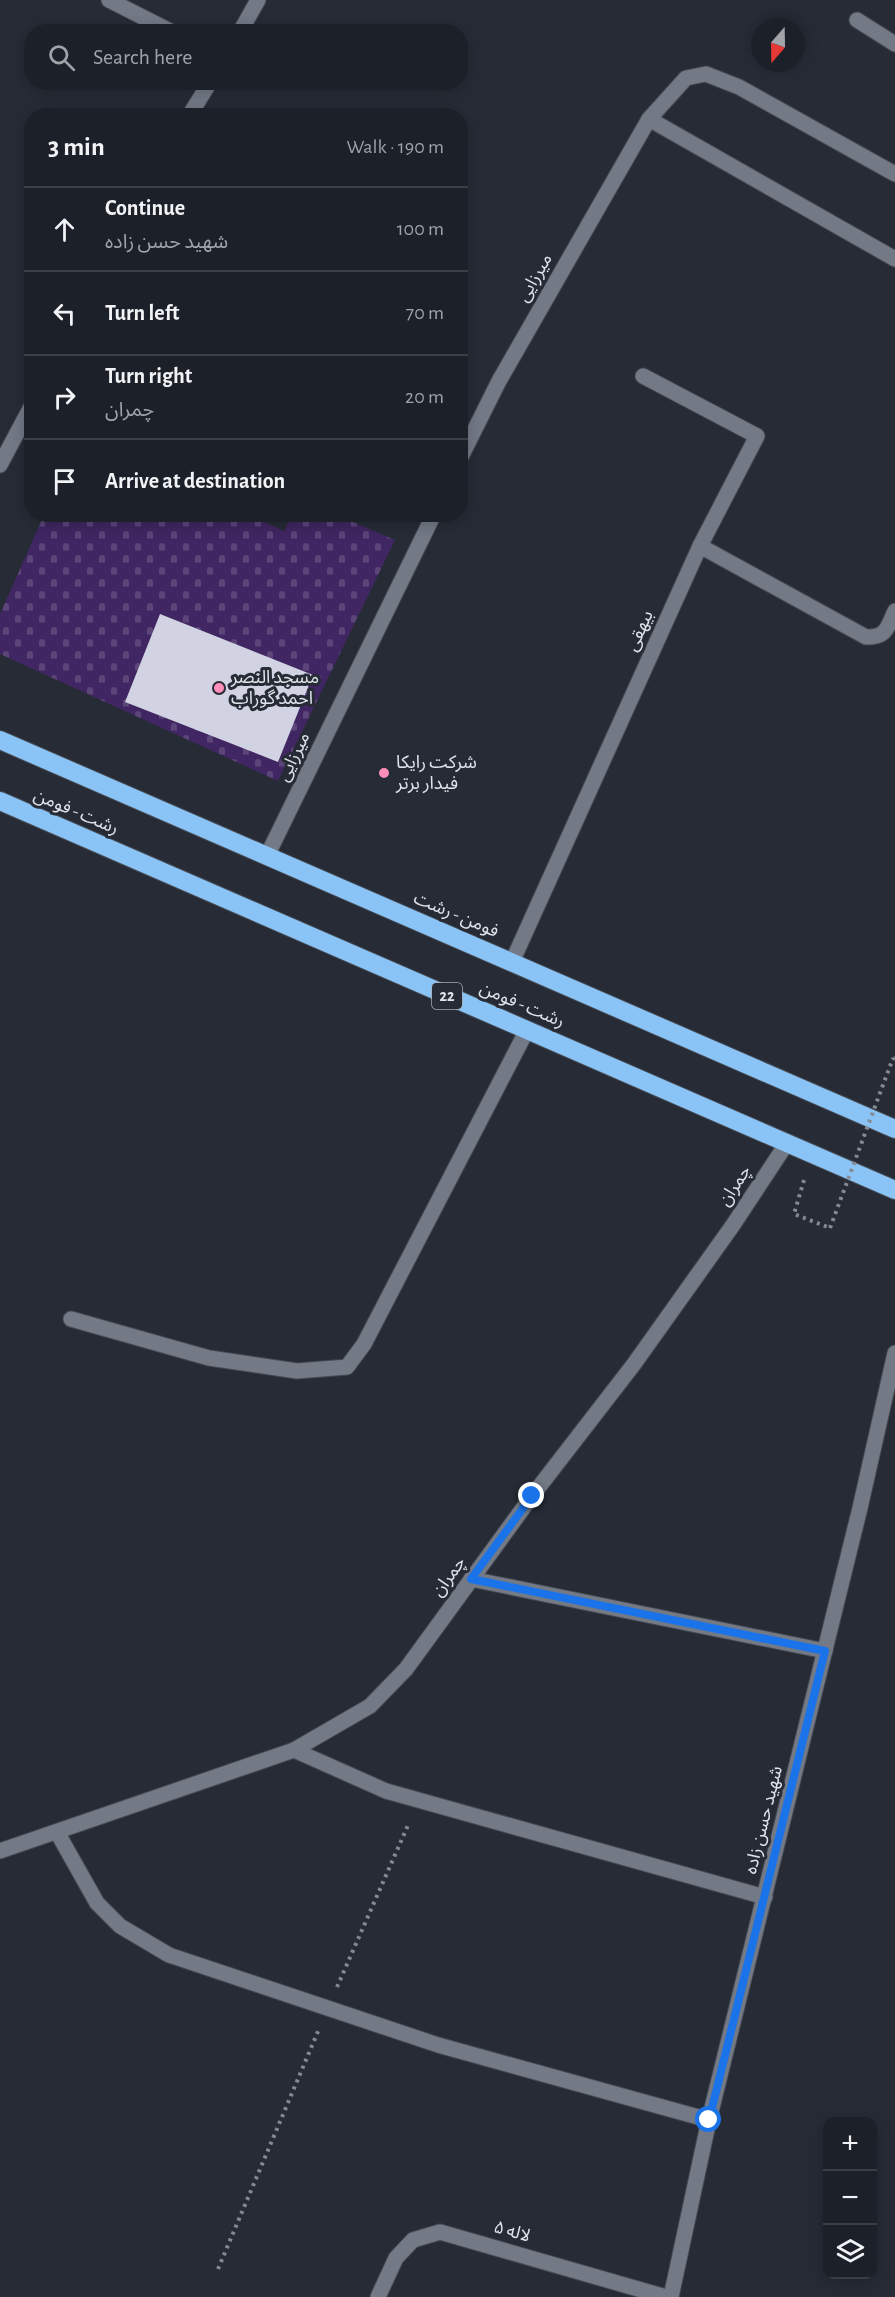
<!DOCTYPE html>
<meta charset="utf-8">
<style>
body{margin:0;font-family:"Alegreya Sans","Noto Sans Arabic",sans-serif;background:#292d34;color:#f1f3f6}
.controls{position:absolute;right:18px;bottom:18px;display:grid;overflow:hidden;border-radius:12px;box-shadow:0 3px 15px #0003}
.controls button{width:54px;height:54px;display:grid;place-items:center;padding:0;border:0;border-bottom:2px solid #3a3e45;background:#1c2028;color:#f1f3f6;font:30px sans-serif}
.compass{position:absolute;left:751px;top:18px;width:54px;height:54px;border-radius:50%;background:#1c2028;box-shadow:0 3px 15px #0003;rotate:200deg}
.stop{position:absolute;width:18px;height:18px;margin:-14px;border:4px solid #1a73e8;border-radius:50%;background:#fff}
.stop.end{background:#1a73e8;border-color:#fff;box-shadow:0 2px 6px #0008}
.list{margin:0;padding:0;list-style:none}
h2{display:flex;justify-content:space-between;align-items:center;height:78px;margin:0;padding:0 24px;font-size:26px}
h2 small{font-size:20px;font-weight:400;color:#a0a3a8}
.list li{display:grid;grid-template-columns:39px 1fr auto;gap:18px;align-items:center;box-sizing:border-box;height:84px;padding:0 24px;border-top:2px solid #3a3e45}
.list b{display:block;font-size:22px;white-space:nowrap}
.list p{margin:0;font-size:20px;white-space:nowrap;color:#a0a3a8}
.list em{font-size:20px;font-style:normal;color:#a0a3a8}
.icon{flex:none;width:33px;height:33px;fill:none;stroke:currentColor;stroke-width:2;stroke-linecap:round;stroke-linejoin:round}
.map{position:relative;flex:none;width:895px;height:2297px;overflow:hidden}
.search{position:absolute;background:#1c2028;box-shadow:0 3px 15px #0003;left:24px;top:24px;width:444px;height:66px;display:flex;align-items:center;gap:15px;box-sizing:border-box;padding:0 21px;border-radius:24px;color:#a0a3a8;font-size:22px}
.panel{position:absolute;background:#1c2028;box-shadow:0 3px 15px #0003;left:24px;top:108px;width:444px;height:414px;border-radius:24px}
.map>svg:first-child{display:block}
</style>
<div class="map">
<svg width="895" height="2297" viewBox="0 0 895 2297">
<defs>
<pattern id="cemetery-stones" width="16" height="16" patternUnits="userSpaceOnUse" patternTransform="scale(1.5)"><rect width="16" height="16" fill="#402662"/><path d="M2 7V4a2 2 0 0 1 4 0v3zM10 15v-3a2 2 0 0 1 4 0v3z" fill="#5b4579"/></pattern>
</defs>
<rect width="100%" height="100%" fill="#262b35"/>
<!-- cemetery -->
<polygon fill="url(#cemetery-stones)" points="44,515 250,515 284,531 292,515 337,515 395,540 278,781 0,654 0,614"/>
<!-- building -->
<polygon fill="#d2d3e2" points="160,614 313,675 278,762 125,702"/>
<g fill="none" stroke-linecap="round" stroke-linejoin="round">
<defs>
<polyline id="lane" points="857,20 895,44"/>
<g id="street">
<polyline points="109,0 172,32"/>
<polyline points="240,32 258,0"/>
<polyline points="189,116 210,82"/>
<polyline points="649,119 686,78 706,74 739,87 895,174"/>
<polyline points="460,459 499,381 649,119 895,259"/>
<polyline points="0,465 32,405"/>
<path d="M 700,546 L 866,637 C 887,637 887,628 895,611"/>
<polyline points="267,856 434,514"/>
<polyline points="512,962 700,546 757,436 643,376"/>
<polyline points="71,1319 209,1358 297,1371 347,1367 364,1344 527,1030"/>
<polyline points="471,1579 825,1651"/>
<polyline points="294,1750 386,1791 765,1897"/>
<polyline points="57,1832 97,1903 120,1926 169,1955 438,2045 709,2120"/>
<polyline points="0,1851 294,1750 370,1706 406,1669 532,1496 634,1364 733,1225 787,1143"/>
<polyline points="378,2297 396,2258 413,2240 440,2232 666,2297"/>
<polyline points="671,2297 709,2120 860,1508 895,1353"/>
</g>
<g id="highway">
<polyline points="0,740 895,1129"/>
<polyline points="0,801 895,1190"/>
</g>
</defs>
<!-- lane casing -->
<use href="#lane" stroke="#454952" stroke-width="17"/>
<!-- street casing -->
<use href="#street" stroke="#454952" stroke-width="17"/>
<!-- highway casing -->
<use href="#highway" stroke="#454952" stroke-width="20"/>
<!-- path -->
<g stroke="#858992" stroke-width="4" stroke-dasharray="3 4.5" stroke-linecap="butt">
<polyline points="893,1058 895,1059"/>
<polyline points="804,1180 794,1214 830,1228"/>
<polyline points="337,1987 409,1823"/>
<polyline points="218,2269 319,2029"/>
</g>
<!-- lane -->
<use href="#lane" stroke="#737a86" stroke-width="15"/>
<!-- street -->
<use href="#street" stroke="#737a86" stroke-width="15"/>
<!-- highway -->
<use href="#highway" stroke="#8ac4f6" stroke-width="18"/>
<!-- path-bridge -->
<polyline stroke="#858992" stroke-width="4" stroke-dasharray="3 4.5" stroke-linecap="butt" points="830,1228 893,1058"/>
</g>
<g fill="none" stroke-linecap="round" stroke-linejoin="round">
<!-- route -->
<polyline stroke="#1a73e8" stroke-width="8" points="532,1496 471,1579 825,1651 709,2120"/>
</g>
<!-- markers -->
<g fill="#ff8eb9" stroke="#262b35" stroke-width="2">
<circle cx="219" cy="688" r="6"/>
<circle cx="384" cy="773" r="6"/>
</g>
<g text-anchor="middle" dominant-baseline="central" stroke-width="6" stroke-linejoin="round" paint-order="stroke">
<!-- shield labels -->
<rect fill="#262b35" stroke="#a8acb4" stroke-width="1.5" x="432" y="983" width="30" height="26" rx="4.5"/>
<g font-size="16" font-weight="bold" fill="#dfe3ea">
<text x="447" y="996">22</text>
</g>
<!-- street labels -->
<g font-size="18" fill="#dfe3ea" stroke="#262b35">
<text transform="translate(535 278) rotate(-60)">میرزایی</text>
<text transform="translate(640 631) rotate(-66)">بیهقی</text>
<text transform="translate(294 757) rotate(-64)">میرزایی</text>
<text transform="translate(76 812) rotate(23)">رشت - فومن</text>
<text transform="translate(456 915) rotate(23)">فومن - رشت</text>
<text transform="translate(522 1005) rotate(23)">رشت - فومن</text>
<text transform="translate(735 1186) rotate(-57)">چمران</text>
<text transform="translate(449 1577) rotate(-54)">چمران</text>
<text transform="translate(764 1820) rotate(-76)">شهید حسن زاده</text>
<text transform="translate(512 2232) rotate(16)">لاله ۵</text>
</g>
<!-- poi labels -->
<g font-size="18" fill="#dfe3ea" stroke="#262b35" text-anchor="start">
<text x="231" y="678">مسجد النصر<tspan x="231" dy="21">احمد گوراب</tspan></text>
<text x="396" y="763">شرکت رایکا<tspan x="396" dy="21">فیدار برتر</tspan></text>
</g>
</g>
</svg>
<div class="controls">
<button>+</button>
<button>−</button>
<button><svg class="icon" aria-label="layers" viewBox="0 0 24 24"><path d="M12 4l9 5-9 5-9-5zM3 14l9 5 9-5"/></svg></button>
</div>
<svg class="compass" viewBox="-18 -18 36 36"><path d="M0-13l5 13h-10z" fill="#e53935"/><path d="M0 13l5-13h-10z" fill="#a0a3a8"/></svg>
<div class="stop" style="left:709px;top:2120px"></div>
<div class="stop end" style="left:532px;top:1496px"></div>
<div class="search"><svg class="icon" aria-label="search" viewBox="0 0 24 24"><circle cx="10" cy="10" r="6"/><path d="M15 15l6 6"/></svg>Search here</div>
<section class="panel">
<h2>3 min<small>Walk · 190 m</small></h2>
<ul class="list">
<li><svg class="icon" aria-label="ahead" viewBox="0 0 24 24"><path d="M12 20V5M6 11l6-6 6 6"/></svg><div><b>Continue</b><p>شهید حسن زاده</p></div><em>100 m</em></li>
<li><svg class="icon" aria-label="left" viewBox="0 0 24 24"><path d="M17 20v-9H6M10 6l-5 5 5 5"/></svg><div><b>Turn left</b></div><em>70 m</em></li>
<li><svg class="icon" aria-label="right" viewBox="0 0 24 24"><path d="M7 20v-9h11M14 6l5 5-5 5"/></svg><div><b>Turn right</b><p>چمران</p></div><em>20 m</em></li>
<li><svg class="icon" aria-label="arrive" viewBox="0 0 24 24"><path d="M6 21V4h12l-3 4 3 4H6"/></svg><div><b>Arrive at destination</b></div></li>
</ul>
</section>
</div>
